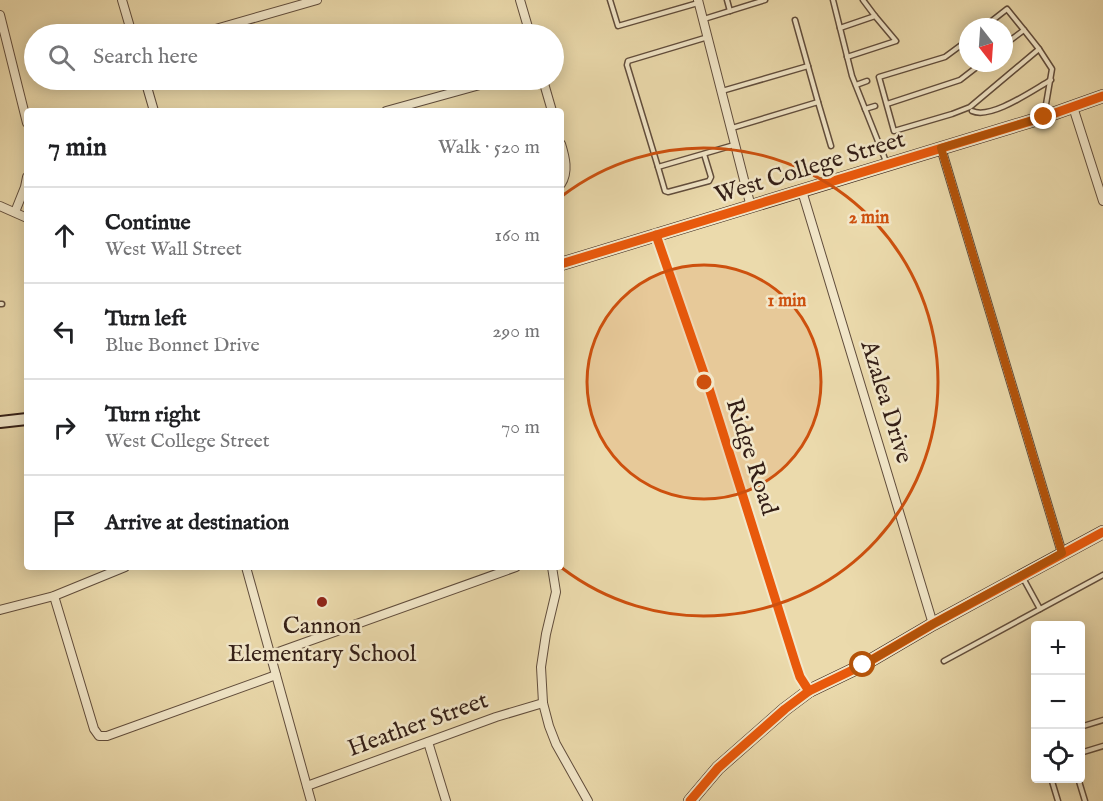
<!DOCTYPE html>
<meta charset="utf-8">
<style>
body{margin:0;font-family:"IM FELL English",serif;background:#f6f6f6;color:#202124}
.controls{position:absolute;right:18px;bottom:18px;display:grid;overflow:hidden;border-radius:6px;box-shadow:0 3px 15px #0003}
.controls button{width:54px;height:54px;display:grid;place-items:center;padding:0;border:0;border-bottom:2px solid #e0e0e0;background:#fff;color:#202124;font:30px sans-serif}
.compass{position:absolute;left:959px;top:18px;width:54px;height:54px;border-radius:50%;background:#fff;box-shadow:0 3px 15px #0003;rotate:163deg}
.stop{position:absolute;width:18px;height:18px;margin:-14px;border:4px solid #b45309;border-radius:50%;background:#fff}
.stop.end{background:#b45309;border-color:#fff;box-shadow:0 2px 6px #0008}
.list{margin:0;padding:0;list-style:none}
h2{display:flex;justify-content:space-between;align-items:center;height:78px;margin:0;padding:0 24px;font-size:26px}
h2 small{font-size:20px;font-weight:400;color:#757577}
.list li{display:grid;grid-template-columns:39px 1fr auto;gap:18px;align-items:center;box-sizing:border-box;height:96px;padding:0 24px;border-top:2px solid #e0e0e0}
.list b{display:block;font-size:22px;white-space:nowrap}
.list p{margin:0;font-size:20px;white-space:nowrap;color:#757577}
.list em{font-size:20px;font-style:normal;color:#757577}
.icon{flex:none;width:33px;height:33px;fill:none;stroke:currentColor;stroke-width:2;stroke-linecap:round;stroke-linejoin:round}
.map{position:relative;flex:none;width:1103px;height:801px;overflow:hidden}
.search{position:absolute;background:#fff;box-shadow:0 3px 15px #0003;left:24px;top:24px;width:540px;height:66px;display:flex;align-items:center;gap:15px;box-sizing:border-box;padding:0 21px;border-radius:33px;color:#757577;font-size:22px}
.panel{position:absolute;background:#fff;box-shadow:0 3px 15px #0003;left:24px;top:108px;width:540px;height:462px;border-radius:6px}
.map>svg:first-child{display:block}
</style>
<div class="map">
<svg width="1103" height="801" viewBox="0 0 1103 801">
<rect width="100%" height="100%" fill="#ebdaac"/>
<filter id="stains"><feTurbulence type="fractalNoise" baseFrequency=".00333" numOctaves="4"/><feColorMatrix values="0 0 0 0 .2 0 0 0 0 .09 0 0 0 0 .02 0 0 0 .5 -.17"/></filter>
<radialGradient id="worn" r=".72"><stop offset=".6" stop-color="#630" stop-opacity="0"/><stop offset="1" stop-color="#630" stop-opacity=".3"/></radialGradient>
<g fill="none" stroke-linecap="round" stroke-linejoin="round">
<defs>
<g id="lane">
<polyline points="610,0 618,26 698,3"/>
<polyline points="727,0 730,11"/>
<polyline points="833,0 852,76 887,164"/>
<polyline points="863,0 875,16"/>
<polyline points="704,19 765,0"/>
<polyline points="795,20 818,102"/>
<polyline points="984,27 1007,9 1024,30"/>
<polyline points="840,28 875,16 896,41 847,57"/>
<polyline points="708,37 628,61 627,65 658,167 734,145"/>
<polyline points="968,40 945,57 879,77 894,131 952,114 970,107 1039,49 1024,30 1004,45"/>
<polyline points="1039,49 1052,69 1044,116"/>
<polyline points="856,85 867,81"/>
<polyline points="722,91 808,66"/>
<polyline points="887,104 960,80 982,63"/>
<polyline points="865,109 875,106"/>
<path d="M 972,111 C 991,120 1033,90 1051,80"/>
<polyline points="732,128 818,102 831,146"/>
<polyline points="658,167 665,191 668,192 709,181 711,177 704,154"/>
<polyline points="0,304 2,304"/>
<polyline points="1023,578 1040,609"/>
<polyline points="944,661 1103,575"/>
<polyline points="1080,727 1103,720"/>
<polyline points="1080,753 1103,746"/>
<polyline points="1051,778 1058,801"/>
<polyline points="1078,778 1085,801"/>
</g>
<g id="street">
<polyline points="122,0 132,34"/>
<polyline points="520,0 530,34"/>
<polyline points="698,0 751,207"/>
<polyline points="0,15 27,123"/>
<polyline points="198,34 317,0"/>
<polyline points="145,80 154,111"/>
<polyline points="543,80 552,111"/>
<polyline points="1073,107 1103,201"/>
<polyline points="386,111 498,80"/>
<path d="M 561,144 C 565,157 569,172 561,184"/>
<polyline points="941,148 1062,553"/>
<polyline points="802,191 933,624"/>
<polyline points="0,206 27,218"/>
<polyline points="15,212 25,187 27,177"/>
<polyline points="656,235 708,385 796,665 800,677 809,691"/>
<polyline points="246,567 311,801"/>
<polyline points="552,567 556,592 546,634 541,667 543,703 549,726 556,744 588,801"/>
<polyline points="54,596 94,729 99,736 107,736 276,675"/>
<polyline points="0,610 54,596 125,567"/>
<polyline points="270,655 516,567"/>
<polyline points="428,742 446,801"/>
<polyline points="307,786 496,717 543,703"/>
</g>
<g id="secondary">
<polyline points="561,264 1044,117 1103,96"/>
<polyline points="0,422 27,419"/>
<polyline points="690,801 718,768 785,709 809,691 863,665 933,624 1103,532"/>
</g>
</defs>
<!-- lane casing -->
<use href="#lane" stroke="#614d3c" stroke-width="7"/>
<!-- street casing -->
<use href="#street" stroke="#614d3c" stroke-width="10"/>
<!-- secondary casing -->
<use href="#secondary" stroke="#331e16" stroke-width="14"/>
<!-- lane -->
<use href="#lane" stroke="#f2e7c9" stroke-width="4"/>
<!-- street -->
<use href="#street" stroke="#f2e7c9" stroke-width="8"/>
<!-- secondary -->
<use href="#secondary" stroke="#f2e7c9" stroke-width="10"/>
<defs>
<g id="cycleway">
<polyline points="656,235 708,385 796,665 800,677 809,691"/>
<polyline points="561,264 1044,117 1103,96"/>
<polyline points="690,801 718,768 785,709 809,691 863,665 933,624 1103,532"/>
</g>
</defs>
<!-- cycleway casing -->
<use href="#cycleway" stroke="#f2e7c9" stroke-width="13"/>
<!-- cycleway -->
<use href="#cycleway" stroke="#e8590c" stroke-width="9"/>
</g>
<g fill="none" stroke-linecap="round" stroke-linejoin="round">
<!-- route -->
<polyline stroke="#b45309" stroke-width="8" points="863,665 933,624 1062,553 941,148 1044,117"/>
</g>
<!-- distance rings -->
<circle cx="704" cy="382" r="117" fill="#cd500e" fill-opacity=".12"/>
<g fill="none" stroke="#cd500e" stroke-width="3">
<circle cx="704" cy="382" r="117"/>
<path d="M562 196A234 234 0 1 1 562 568"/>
</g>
<!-- markers -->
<circle fill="#8f2418" stroke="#f2e7c9" stroke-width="2" cx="322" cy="602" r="6"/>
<g text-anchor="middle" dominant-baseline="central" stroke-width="5" stroke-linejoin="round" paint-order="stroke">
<!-- street labels -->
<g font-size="24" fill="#331e16" stroke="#f2e7c9">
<text transform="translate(810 168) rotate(-17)">West College Street</text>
<text transform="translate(886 402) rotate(73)">Azalea Drive</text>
<text transform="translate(751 457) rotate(72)">Ridge Road</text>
<text transform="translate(418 725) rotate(-20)">Heather Street</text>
</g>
<!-- poi labels -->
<g font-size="24" fill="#331e16" stroke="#f2e7c9">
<text x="322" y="626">Cannon<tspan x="322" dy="28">Elementary School</tspan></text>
</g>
</g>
<circle cx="704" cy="382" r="9" fill="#cd500e" stroke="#f2e7c9" stroke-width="3"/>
<g font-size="18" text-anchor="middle" font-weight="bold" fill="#cd500e" stroke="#f2e7c9" stroke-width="5" stroke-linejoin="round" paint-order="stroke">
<text x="869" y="223">2 min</text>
<text x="787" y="306">1 min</text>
</g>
<rect width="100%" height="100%" filter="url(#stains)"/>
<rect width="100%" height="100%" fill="url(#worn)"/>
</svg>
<div class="controls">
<button>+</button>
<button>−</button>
<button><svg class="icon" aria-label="locate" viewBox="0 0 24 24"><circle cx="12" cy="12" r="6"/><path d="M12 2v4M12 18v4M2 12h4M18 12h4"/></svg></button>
</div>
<svg class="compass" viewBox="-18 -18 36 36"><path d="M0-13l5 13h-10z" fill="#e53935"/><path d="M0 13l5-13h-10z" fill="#757577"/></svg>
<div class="stop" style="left:863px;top:665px"></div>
<div class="stop end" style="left:1044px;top:117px"></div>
<div class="search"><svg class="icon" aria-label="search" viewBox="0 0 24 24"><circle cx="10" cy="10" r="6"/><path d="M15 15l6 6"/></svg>Search here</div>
<section class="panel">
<h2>7 min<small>Walk · 520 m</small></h2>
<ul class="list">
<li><svg class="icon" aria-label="ahead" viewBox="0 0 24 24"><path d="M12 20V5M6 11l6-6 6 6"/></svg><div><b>Continue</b><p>West Wall Street</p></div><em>160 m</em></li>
<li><svg class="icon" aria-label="left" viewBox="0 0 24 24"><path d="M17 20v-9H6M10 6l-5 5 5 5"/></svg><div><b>Turn left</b><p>Blue Bonnet Drive</p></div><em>290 m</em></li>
<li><svg class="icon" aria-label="right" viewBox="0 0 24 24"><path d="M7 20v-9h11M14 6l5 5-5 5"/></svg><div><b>Turn right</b><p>West College Street</p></div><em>70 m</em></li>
<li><svg class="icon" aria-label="arrive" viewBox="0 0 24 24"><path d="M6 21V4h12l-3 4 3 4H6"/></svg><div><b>Arrive at destination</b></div></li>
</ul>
</section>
</div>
